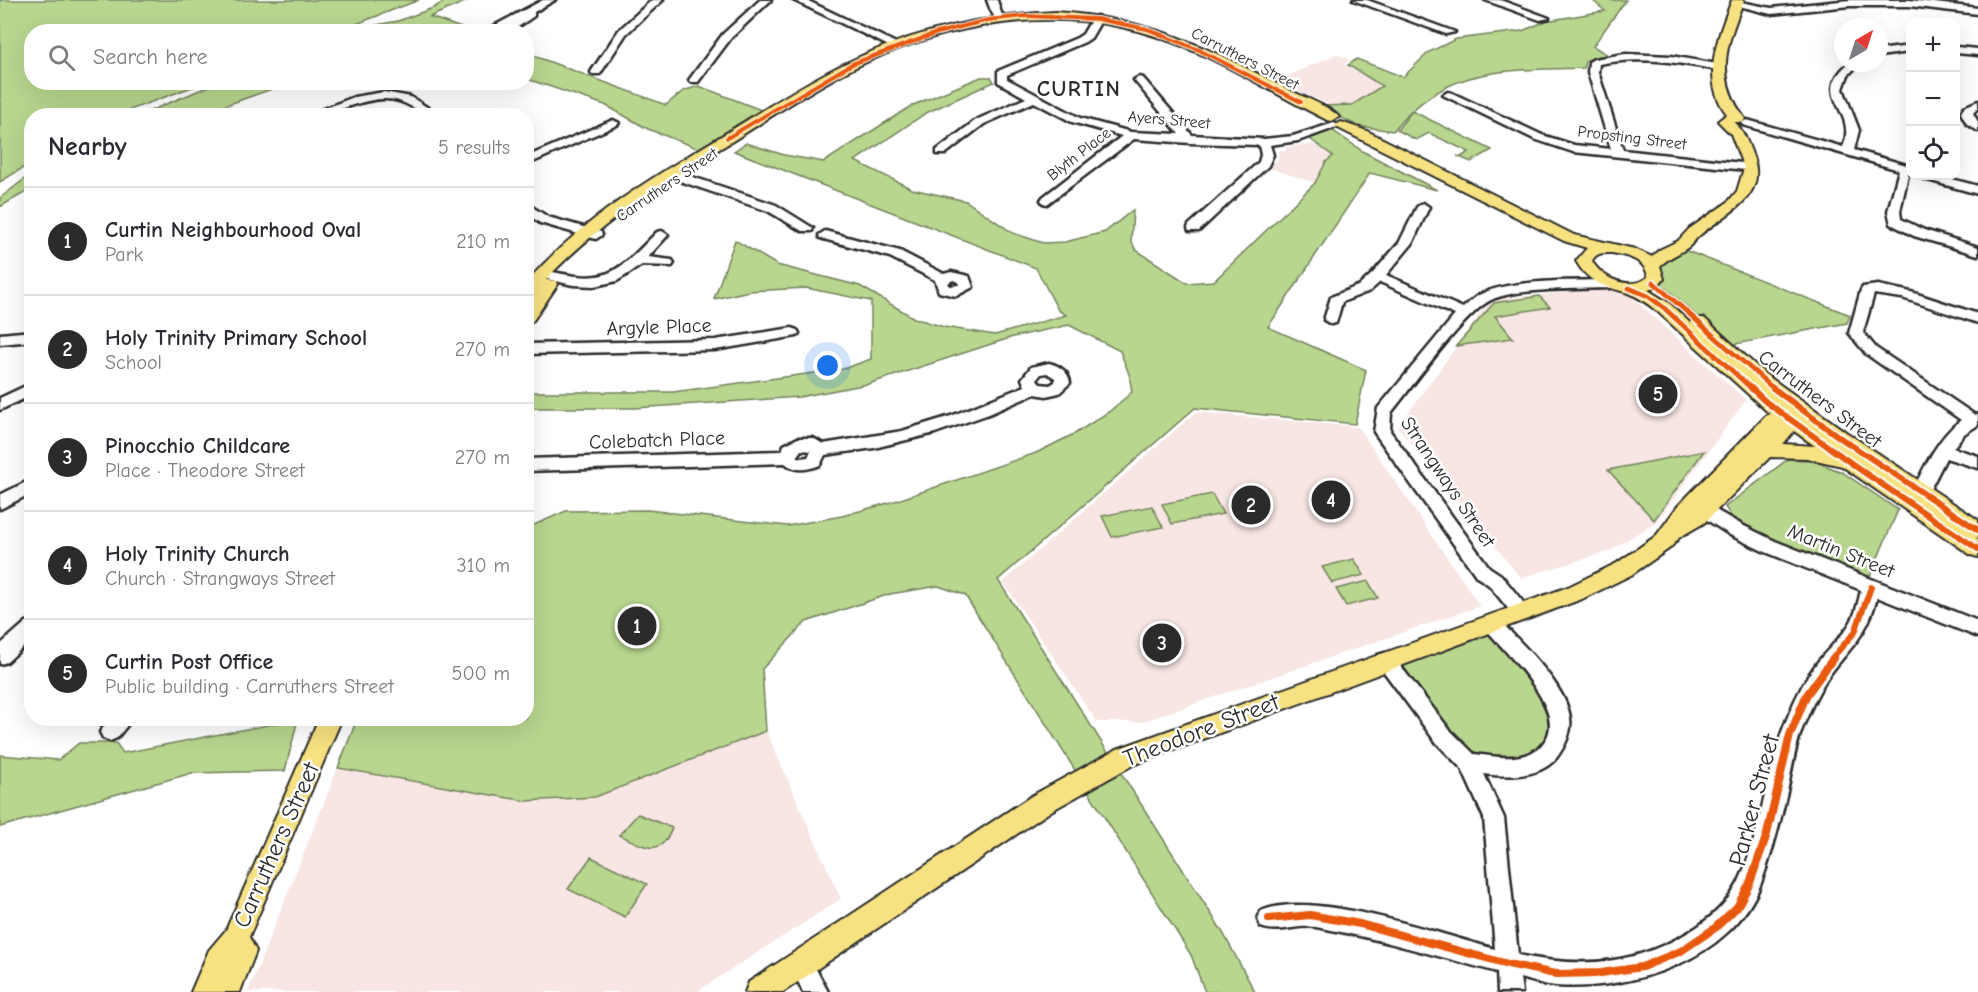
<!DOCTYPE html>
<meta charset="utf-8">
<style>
body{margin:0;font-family:"Comic Neue",sans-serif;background:#f2f2f3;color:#2b2b33}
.controls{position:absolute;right:18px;top:18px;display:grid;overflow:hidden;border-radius:12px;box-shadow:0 6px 24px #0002}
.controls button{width:54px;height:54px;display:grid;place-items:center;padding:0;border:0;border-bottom:2px solid #e1e1e2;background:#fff;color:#2b2b33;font:30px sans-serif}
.compass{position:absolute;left:1834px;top:18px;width:54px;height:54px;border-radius:50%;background:#fff;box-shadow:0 6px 24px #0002;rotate:39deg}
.you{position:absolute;left:828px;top:366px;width:21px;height:21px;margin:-15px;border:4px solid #fff;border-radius:50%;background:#1a73e8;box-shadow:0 0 0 9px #1a73e833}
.badge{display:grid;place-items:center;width:39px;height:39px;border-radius:50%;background:#2b2b2b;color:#fff;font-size:20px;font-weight:700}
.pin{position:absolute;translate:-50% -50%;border:3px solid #fff;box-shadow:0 2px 6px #0006}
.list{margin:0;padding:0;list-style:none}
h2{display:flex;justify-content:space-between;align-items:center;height:78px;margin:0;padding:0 24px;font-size:26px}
h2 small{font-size:20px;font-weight:400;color:#7c7c81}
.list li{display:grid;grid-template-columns:39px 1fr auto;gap:18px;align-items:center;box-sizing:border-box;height:108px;padding:0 24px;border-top:2px solid #e1e1e2}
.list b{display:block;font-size:22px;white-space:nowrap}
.list p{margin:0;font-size:20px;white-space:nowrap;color:#7c7c81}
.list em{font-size:20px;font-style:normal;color:#7c7c81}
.icon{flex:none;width:33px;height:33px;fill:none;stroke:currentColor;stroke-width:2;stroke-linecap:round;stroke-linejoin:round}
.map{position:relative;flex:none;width:1978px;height:992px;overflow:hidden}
.search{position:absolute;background:#fff;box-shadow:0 6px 24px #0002;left:24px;top:24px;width:510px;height:66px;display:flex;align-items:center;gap:15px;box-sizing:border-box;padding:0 21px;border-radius:24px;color:#7c7c81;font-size:22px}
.panel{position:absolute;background:#fff;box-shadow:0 6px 24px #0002;left:24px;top:108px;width:510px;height:618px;border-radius:24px}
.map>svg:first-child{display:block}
</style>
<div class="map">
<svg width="1978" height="992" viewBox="0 0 1978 992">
<rect width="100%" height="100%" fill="#fff"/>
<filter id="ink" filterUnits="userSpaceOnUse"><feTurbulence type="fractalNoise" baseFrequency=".0167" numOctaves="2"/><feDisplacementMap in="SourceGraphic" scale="12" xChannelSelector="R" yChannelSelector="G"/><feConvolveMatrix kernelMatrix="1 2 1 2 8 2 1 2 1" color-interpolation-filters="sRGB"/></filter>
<g filter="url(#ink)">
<!-- built -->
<g fill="#f7e6e3">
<polygon points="1337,54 1350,60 1344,64 1381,86 1342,110 1276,81"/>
<polygon points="1315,144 1333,156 1326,162 1315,183 1269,168 1270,164 1277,161 1280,150 1286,151 1286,147"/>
<polygon points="1607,288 1628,294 1746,400 1657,521 1610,551 1521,578 1398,427 1490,300"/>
<polygon points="1196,412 1358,427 1480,606 1141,722 1097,722 1003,582"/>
<polygon points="766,731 841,899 696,992 248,992 338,768 526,801 594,797"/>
</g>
<!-- green -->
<g fill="#b8d68e" stroke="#72805c" stroke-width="1.5">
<polygon points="0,0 419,0 338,31 32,32 32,82 203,83 116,115 32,116 31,163 0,182"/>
<polygon points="447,0 469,0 430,17 470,31 344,31 398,21 433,8"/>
<path d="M 1592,0 L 1626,0 L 1593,46 L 1606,54 L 1606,58 L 1593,58 L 1585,61 L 1584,68 C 1506,71 1447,64 1393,131 L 1358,126 L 1318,106 L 1352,105 L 1382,86 L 1348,65 L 1357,59 L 1403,77 L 1429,52 L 1456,39 L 1522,31 L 1546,21 L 1605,11 Z"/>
<polygon points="526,53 666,105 683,91 699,86 761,110 699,149 648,129 605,105 527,79"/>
<polygon points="981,77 991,77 994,82 926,113 855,161 912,189 966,201 1013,233 1043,243 1065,242 1105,232 1133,210 1131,241 1136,250 1187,283 1214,281 1315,183 1326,162 1333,156 1310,139 1332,130 1364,152 1437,190 1370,173 1268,327 1366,370 1355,424 1195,408 998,580 1222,931 1255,992 1205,992 1191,955 965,595 938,586 890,594 806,622 762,669 766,731 595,797 526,801 338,768 357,719 526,718 527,528 566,511 648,510 787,526 842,516 895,501 1036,453 1076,433 1110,411 1132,392 1129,374 1120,351 1069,325 1013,337 868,384 799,397 635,408 527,408 527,392 673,392 843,369 871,359 871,301 806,288 749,291 714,299 735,240 777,265 860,286 914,318 944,327 995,335 1066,315 1058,310 1036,268 734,151 746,143 784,155 824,162 911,106"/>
<polygon points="219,82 289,83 198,115 140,115"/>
<polygon points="1412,111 1492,150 1471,162 1457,156 1461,157 1469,152 1429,133 1416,140 1397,130"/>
<polygon points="31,174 31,189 0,207 0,198"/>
<polygon points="1682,249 1850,315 1847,323 1730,345 1660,283 1657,265"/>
<polygon points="1539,296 1550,307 1495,316 1513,338 1456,346 1494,303"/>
<polygon points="1704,451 1654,520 1608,470"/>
<polygon points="1788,459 1811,460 1842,472 1898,510 1868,581 1735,522 1725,507"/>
<polygon points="1212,494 1223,514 1172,524 1162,504"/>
<polygon points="1152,506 1163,527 1112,537 1102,516"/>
<polygon points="1354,559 1364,575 1332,583 1322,567"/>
<polygon points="1368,581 1378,598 1346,606 1336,589"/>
<polygon points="1491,631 1544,695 1553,732 1532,757 1476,766 1402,665"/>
<polygon points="298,719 285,771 192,773 0,827 0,755 58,760 79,743 116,743 123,753"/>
<path d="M 638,814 L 672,828 C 660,860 643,845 619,835 Z"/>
<polygon points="591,857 647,884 625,917 568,889"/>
</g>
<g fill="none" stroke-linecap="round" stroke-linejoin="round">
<defs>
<g id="minor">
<polygon points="543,0 555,0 534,12 534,16 515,29 493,32 490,28"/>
<polygon points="652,0 663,0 626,34 600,74 592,74 591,72 619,30"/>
<polygon points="760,0 771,0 731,38 698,82 690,82 689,80 723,34"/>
<polygon points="793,0 806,0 902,46 893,48"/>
<path d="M 987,0 L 997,0 L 1001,13 L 1007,18 L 1006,20 C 993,22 991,10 987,0 Z"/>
<polygon points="1353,0 1367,0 1455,32 1446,34"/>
<polygon points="1485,0 1500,0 1549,18 1540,20"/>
<polygon points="1850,0 1909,0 1978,8 1978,14 1909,6 1850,6 1771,14 1731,4 1736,1 1771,8"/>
<polygon points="1097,16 1102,19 1091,38 1085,42 1007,75 1007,79 1080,118 1131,132 1179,134 1134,80 1139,77 1143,78 1192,135 1264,139 1293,136 1334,123 1340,126 1298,141 1270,145 1273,155 1268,166 1199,231 1189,231 1188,228 1189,225 1259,162 1261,155 1259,145 1190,143 1134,139 1047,204 1043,203 1041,200 1043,197 1122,136 1072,122 1034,102 984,124 945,154 937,154 937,150 976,120 1026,98 998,82 998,71 1077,38 1083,34 1093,17"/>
<polygon points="1910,46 1910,52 1879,56 1879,50"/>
<polygon points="1956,47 1978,49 1978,55 1956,53"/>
<path d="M 1625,54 L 1671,56 L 1717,64 L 1722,67 L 1717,70 C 1678,62 1639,56 1599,64 L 1598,72 L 1623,150 L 1751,164 L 1755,165 L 1755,171 L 1573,152 L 1534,139 L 1443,95 L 1448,92 L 1452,93 L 1542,135 L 1574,145 L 1611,149 L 1588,72 L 1589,62 L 1594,59 Z"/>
<path d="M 1849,63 L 1860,63 L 1848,75 L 1843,89 L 1859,130 L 1854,150 L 1910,166 L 1900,211 L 1901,219 L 1924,230 L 1978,247 L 1978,255 L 1914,236 L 1891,224 L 1888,211 L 1899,170 L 1743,125 L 1741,123 L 1747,120 L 1843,147 C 1859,109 1809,97 1849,63 Z"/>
<path d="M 384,92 L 411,97 L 441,116 C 417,116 409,98 383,99 C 356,100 332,116 305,116 L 354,97 Z"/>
<polygon points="1978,101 1978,108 1973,113 1978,122 1978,131 1967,124 1961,113 1964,107"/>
<polygon points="613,120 619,123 617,125 526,165 526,157"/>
<polygon points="669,169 776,205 813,228 812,231 802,231 768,211 665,176 663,173"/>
<polygon points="1922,176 1940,176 1978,186 1978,194 1924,179"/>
<polygon points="526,203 548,217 601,232 602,235 596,239 540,223 526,213"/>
<path d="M 1423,203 L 1429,207 L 1412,244 L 1386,275 L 1463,308 C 1468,304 1474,297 1481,294 C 1511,279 1575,281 1610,280 L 1617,284 L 1610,288 C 1581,289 1516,288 1491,300 C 1465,312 1412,387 1391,413 L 1390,431 L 1489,567 L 1501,575 L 1527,607 L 1530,612 L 1527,617 L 1521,619 L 1515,617 L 1489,585 L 1477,577 L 1374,432 L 1378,408 L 1455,315 L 1380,282 L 1370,291 L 1342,302 L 1336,323 L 1331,324 L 1324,320 L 1331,297 L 1360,285 L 1373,273 L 1399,243 L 1417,207 Z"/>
<path d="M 662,231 L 668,235 L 648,257 L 672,260 L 674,263 L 672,266 L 642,265 L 617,281 L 595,286 L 573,285 L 538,277 L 536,274 L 543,270 C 607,284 612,278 657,232 Z"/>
<path d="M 825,231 L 900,251 L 944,274 L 951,272 L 969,276 L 973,287 L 956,296 L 939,292 L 935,280 L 890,257 L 820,238 L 819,235 ZM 953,280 L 958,282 L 959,285 L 950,286 L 948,283 Z"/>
<path d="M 1878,285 L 1911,292 L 1978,314 L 1978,323 L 1902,298 L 1874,294 L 1863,332 L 1876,348 L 1975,415 L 1978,414 L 1978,425 L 1964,434 L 1953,448 L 1978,456 L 1978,468 L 1946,458 L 1921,507 L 1915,509 L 1909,507 L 1907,503 C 1921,474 1935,440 1961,420 L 1866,354 L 1849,333 L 1861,290 L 1863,287 Z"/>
<polygon points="792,328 797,330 799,333 797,336 715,350 526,354 526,344 715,340"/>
<polygon points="32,331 32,341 0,344 0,334"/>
<path d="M 1049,363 C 1060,366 1069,372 1070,383 L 1059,393 L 1046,396 L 1035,394 L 989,414 L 935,433 L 874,448 L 825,455 L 820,465 C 807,470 796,472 785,463 L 526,471 L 526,459 L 782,451 L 784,445 L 798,438 L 813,438 L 823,444 L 902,431 L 951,416 L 1025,386 L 1022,379 L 1031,367 ZM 1047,373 L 1055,378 L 1055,382 L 1050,385 L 1040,384 L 1037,379 L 1041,374 ZM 801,450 L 811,451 L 808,457 L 800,458 L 797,456 Z"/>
<polygon points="32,383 32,395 0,410 0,398"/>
<polygon points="32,479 32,493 0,509 0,495"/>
<path d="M 1693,497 L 1742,525 L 1775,541 L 1978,621 L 1978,637 L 1877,597 C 1867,635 1854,643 1831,673 C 1818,690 1810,710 1802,729 C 1795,747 1792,768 1788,787 C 1781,819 1773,851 1761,883 C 1732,960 1632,991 1556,986 C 1544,985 1532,981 1520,978 L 1522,992 L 1498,992 L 1497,972 C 1437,956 1377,938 1316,927 C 1298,924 1278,934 1261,927 L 1258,919 L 1261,911 C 1314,889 1438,934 1495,949 L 1484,818 L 1462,769 L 1435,741 L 1376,661 L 1378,655 L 1385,653 L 1392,655 L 1449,729 L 1474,754 C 1499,757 1531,764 1546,739 C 1566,708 1504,651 1485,628 L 1482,623 L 1485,618 L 1491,616 L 1497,618 C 1520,642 1566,685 1570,718 C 1572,732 1565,746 1557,757 C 1541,778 1508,777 1484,774 L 1504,818 L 1518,955 C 1584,969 1639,965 1697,927 C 1716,914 1732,898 1741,877 C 1763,826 1766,769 1787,719 C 1795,699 1804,680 1817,663 C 1826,651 1838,641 1847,628 C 1855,618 1858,603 1861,590 L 1763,551 L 1730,535 L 1687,507 L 1685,503 L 1687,499 Z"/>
<polygon points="32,620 32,639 7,662 0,664 0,645 26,622"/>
<polygon points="110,718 133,718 117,738 110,741 103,738 100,732"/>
<polygon points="801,953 809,956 828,992 803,992 790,964 793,956"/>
</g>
<g id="major">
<path d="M 1732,0 L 1744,0 C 1726,46 1714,76 1745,119 L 1743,122 L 1734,122 C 1744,131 1747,141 1752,154 C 1770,197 1727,212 1700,235 C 1695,239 1692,245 1687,248 C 1677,255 1669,257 1660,266 L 1664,279 L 1654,288 L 1648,290 L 1669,303 L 1690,323 L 1692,318 L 1704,318 L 1765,374 L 1846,432 L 1978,520 L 1978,538 L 1975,537 L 1978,539 L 1978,557 L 1971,555 L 1842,466 L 1807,458 L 1770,457 L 1704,523 L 1680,537 L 1670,548 L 1631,575 L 1582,599 L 1133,765 L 1051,811 L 783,992 L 745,992 L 749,982 L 1033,795 L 1117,749 L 1568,587 L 1617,563 L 1656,536 L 1678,506 L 1766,416 L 1770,414 L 1657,311 C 1648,304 1639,297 1628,293 C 1605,286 1589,284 1576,261 L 1587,248 L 1564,241 L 1334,126 L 1341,122 L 1367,131 L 1574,235 L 1635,249 L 1652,257 L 1659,250 L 1678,241 L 1689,229 L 1728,202 L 1737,191 L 1744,168 L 1731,134 L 1718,121 L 1727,114 C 1700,80 1718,36 1732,0 ZM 1612,253 C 1628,256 1646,260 1648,277 C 1630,291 1602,279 1592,261 C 1596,252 1604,253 1612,253 ZM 1794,431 L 1815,446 L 1783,444 Z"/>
<path d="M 1055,12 C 1149,18 1205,46 1287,89 C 1301,96 1329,106 1339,117 L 1332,121 L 1327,120 C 1260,87 1195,42 1121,27 C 1031,8 933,29 852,69 C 810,90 771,117 731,142 C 667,181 605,219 552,273 L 546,280 L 556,281 L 558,284 L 532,322 L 526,323 L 526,305 L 534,294 L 526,299 L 526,283 C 580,221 648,180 718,138 C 760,113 800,85 844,64 C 910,32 982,15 1055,12 Z"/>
<polygon points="319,718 342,718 249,937 256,951 240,992 191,992 209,950 226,930"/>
</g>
</defs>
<!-- minor casing -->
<use href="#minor" stroke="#2b2b2b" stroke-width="5"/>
<!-- major casing -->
<use href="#major" stroke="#2b2b2b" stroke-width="4"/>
<!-- minor -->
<use href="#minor" fill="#fff" fill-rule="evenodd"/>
<!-- major -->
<use href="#major" fill="#f7e281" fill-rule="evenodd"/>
<defs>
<polyline id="cycleway-far3" points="727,138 852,64 937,33 988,20 1025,16 1097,19 1147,29 1199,50 1301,102"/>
<g id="cycleway-far2">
<polyline points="1653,282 1775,390"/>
<polyline points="1629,288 1648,296 1663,307 1753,390"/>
</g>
<g id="cycleway-far1">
<polyline points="1751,388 1766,402 1865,473 1978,549"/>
<polyline points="1773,388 1839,437 1978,530"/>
<polyline points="1832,658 1855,632 1871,587"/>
</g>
<polyline id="cycleway" points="1269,919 1310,915 1360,924 1508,964 1555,974 1601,973 1642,967 1681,951 1715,928 1737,907 1750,883 1767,834 1790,735 1806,696 1834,657"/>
</defs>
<!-- cycleway-far3 casing -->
<use href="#cycleway-far3" stroke="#fff" stroke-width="6"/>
<!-- cycleway-far2 casing -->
<use href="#cycleway-far2" stroke="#fff" stroke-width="8"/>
<!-- cycleway-far1 casing -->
<use href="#cycleway-far1" stroke="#fff" stroke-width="10"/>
<!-- cycleway casing -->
<use href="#cycleway" stroke="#fff" stroke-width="11"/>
<!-- cycleway-far3 -->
<use href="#cycleway-far3" stroke="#e8590c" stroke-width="4"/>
<!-- cycleway-far2 -->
<use href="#cycleway-far2" stroke="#e8590c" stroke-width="5"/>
<!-- cycleway-far1 -->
<use href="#cycleway-far1" stroke="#e8590c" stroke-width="6"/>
<!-- cycleway -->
<use href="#cycleway" stroke="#e8590c" stroke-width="8"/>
</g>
</g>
<g text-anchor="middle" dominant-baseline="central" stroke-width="5" stroke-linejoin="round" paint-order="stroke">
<!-- far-street labels -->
<g font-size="16" fill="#2b2b2b" stroke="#fff">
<text transform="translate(1245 59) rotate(27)">Carruthers Street</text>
<text transform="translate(1169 120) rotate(5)">Ayers Street</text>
<text transform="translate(1632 138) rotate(7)">Propsting Street</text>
<text transform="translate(1079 154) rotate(-38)">Blyth Place</text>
<text transform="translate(667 185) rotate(-34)">Carruthers Street</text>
</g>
<!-- street labels -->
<g font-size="20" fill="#2b2b2b" stroke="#fff">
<text transform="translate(659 327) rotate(-2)">Argyle Place</text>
<text transform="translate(1820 399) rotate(37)">Carruthers Street</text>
<text transform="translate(657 440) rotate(-2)">Colebatch Place</text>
<text transform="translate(1448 482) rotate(56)">Strangways Street</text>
<text transform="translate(1841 551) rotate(22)">Martin Street</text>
</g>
<!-- far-district labels -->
<g font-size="22" font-weight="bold" letter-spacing="1.5" fill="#2b2b2b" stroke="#fff">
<text x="1079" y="89">CURTIN</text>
</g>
<!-- near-street labels -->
<g font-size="24" fill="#2b2b2b" stroke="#fff">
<text transform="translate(1201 730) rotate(-21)">Theodore Street</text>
<text transform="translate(1754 800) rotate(-75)">Parker Street</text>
<text transform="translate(276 845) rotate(-66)">Carruthers Street</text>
</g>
</g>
</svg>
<div class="controls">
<button>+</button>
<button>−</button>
<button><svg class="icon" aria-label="locate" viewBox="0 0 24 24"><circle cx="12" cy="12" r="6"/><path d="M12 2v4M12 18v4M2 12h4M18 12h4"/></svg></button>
</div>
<svg class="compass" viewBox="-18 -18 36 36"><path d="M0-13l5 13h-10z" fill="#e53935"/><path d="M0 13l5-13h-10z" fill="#7c7c81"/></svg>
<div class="you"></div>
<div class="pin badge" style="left:637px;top:626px">1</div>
<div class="pin badge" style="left:1251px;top:505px">2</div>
<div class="pin badge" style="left:1162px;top:643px">3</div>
<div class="pin badge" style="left:1331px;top:500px">4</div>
<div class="pin badge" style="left:1658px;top:394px">5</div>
<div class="search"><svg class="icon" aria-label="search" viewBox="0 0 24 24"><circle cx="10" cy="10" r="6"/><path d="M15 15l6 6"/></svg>Search here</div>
<section class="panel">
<h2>Nearby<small>5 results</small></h2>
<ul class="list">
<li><span class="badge">1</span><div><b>Curtin Neighbourhood Oval</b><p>Park</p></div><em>210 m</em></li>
<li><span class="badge">2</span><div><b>Holy Trinity Primary School</b><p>School</p></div><em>270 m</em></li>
<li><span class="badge">3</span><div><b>Pinocchio Childcare</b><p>Place · Theodore Street</p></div><em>270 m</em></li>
<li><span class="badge">4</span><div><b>Holy Trinity Church</b><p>Church · Strangways Street</p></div><em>310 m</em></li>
<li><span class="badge">5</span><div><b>Curtin Post Office</b><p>Public building · Carruthers Street</p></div><em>500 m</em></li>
</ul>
</section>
</div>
